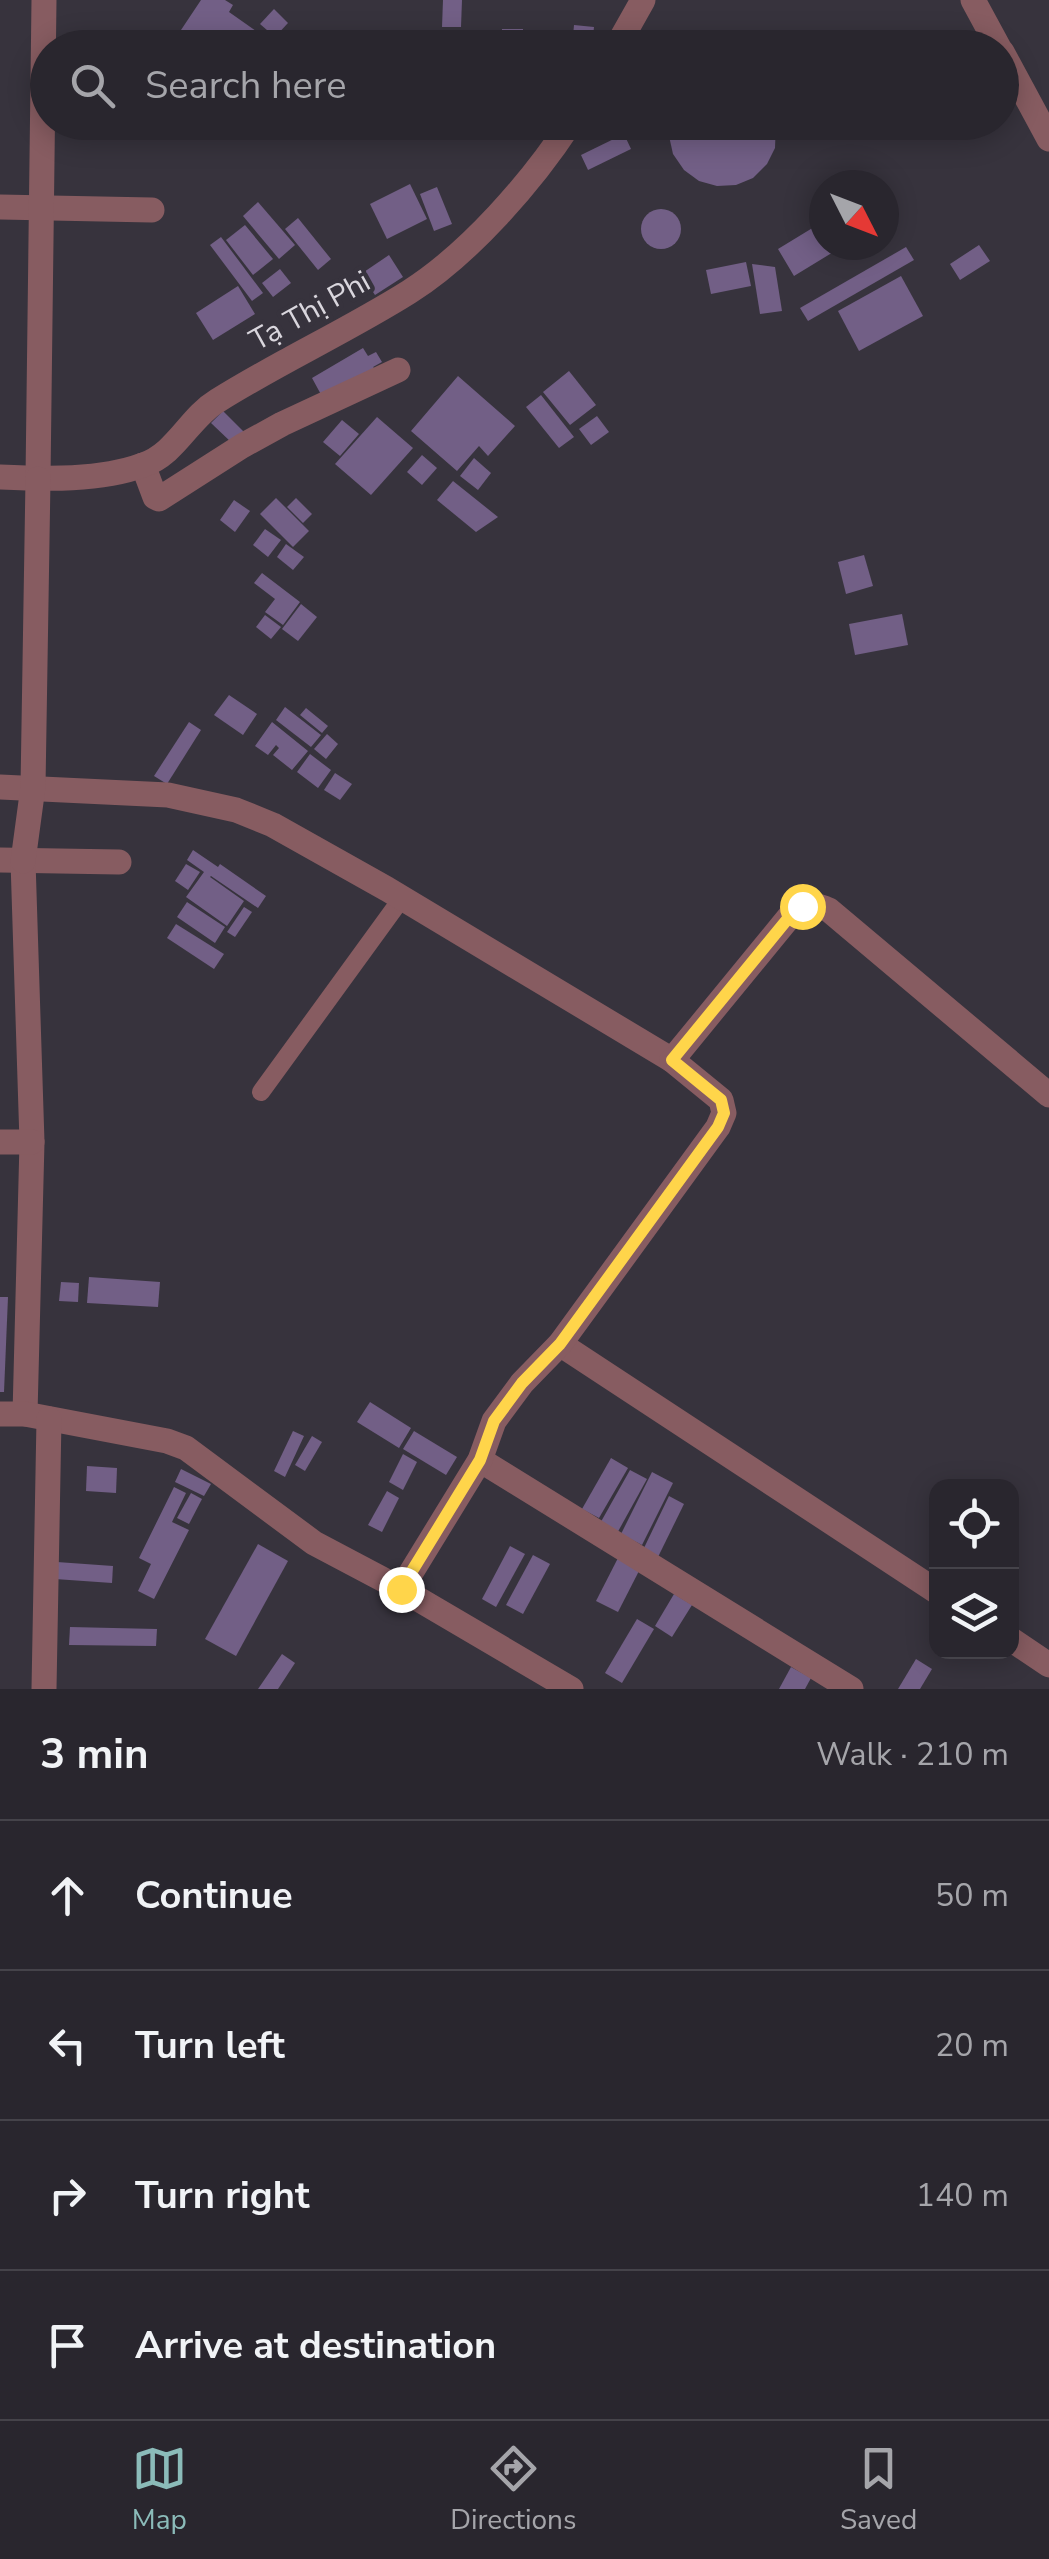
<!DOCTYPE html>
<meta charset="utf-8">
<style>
body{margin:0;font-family:"Nunito Sans",sans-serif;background:#35323a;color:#f1f3f6}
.controls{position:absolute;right:30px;bottom:30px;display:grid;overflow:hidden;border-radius:20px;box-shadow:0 5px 25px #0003}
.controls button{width:90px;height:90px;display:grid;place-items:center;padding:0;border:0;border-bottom:2px solid #45434a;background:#29262e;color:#f1f3f6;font:50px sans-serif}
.compass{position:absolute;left:809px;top:170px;width:90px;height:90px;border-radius:50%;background:#29262e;box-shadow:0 5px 25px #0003;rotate:132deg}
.stop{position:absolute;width:30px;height:30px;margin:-22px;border:8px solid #ffd54a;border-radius:50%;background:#fff}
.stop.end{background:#ffd54a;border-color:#fff;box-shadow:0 2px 10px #0008}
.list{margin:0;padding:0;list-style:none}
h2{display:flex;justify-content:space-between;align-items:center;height:130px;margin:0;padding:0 40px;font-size:42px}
h2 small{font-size:32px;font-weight:400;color:#a5a5aa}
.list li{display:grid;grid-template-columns:65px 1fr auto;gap:30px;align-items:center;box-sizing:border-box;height:150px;padding:0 40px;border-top:2px solid #45434a}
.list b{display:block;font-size:38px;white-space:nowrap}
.list em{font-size:32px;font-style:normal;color:#a5a5aa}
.icon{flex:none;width:55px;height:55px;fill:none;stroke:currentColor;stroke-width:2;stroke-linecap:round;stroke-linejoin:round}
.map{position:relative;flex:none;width:1049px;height:1689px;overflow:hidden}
.search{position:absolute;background:#29262e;box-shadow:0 5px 25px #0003;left:30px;right:30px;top:30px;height:110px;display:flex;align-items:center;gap:25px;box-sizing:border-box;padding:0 35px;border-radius:55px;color:#a5a5aa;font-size:38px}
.sheet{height:730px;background:#29262e}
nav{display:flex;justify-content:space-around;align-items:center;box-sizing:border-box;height:140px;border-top:2px solid #45434a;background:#29262e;font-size:28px;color:#a5a5aa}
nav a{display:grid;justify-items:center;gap:5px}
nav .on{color:#8bbbb9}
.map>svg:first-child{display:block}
</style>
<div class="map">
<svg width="1049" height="1689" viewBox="0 0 1049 1689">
<rect width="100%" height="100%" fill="#37333d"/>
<!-- building -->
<g fill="#725f86">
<polygon points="201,0 225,0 233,5 229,12 256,31 245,48 200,48 179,33"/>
<polygon points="443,0 462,0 461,27 442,27"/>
<polygon points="274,9 288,23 275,37 260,24"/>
<polygon points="574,25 594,27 592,48 572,48"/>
<rect x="502" y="29" width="21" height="19"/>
<polygon points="671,122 776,122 775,148 767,164 753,178 736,185 717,186 699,181 684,170 673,154 669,136"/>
<polygon points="624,134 631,149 588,170 581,155"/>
<polygon points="410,184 427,219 387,239 370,204"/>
<polygon points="437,187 452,224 434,231 420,194"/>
<polygon points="258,202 295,245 279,259 243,216"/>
<circle cx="661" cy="229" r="20"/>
<polygon points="298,218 331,259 318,270 285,229"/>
<polygon points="819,224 824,232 824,245 831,245 835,251 794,276 778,249"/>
<polygon points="245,225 273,259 253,275 226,240"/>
<polygon points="221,237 263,293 252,301 210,245"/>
<polygon points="979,245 990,261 960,280 950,264"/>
<polygon points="906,247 914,260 808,321 800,308"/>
<polygon points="389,255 403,277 375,295 361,274"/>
<polygon points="746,262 751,286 711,294 706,270"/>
<polygon points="752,264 775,267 782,311 760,314"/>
<polygon points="280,269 291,283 273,297 262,283"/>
<polygon points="901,276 923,316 859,351 838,311"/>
<polygon points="238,286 255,314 213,340 196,313"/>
<polygon points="363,348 368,356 376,352 382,362 373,367 376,370 324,400 312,378"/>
<polygon points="569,371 596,405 570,425 543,392"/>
<polygon points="458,376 515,426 488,456 479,446 457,471 411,431"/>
<polygon points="541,395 574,437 559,448 526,407"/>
<polygon points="223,411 244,432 232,443 211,423"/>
<polygon points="597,416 609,432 591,445 579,429"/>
<polygon points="377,417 413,448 371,495 335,464"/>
<polygon points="342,420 359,434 340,456 323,442"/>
<polygon points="422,455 437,468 422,485 407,472"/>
<polygon points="474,458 491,473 478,490 460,476"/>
<polygon points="453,481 498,517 476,532 437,500"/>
<polygon points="276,498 309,531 293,547 260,514"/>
<polygon points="296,498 312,514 303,523 287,507"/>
<polygon points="234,500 250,511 235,532 220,520"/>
<polygon points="265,529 281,540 268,557 253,545"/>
<polygon points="286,544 304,557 293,570 277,557"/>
<polygon points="864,555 873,586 846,594 838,562"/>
<polygon points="262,573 300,602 283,625 265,612 275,599 254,583"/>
<polygon points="301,604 317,617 298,641 282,629"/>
<polygon points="902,614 908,645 855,655 849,624"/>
<polygon points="265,615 281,627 271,639 256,627"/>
<polygon points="229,695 257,714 243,735 214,715"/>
<polygon points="285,707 321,735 311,747 276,720"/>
<polygon points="306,708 328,726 322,733 300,715"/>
<polygon points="189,722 201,730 167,784 154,776"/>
<polygon points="272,722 308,751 292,770 273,755 279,748 276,745 268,755 255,746"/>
<polygon points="327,734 338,744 326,759 314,749"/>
<polygon points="310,754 331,770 318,788 297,772"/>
<polygon points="335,773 352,784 340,800 324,790"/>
<polygon points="193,850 218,867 220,864 266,896 258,908 211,876 210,877 244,901 227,926 186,897 204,872 187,860"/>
<polygon points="186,864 200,872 188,890 175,881"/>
<polygon points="187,902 225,927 215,943 177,917"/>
<polygon points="244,907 252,912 235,937 227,932"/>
<polygon points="176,924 224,954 214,969 167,938"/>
<polygon points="89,1277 160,1282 158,1307 87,1303"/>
<polygon points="61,1282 79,1283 78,1302 59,1301"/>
<polygon points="0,1297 8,1297 4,1392 0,1392"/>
<polygon points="370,1402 411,1428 399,1448 357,1422"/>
<polygon points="293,1431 304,1436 285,1477 274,1471"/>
<polygon points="414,1431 457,1457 446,1475 403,1449"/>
<polygon points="312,1436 322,1442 305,1471 295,1465"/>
<polygon points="403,1454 417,1462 403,1490 389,1482"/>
<polygon points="611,1458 628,1468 599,1518 582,1509"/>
<polygon points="87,1466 117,1468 116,1493 86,1491"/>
<polygon points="181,1469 211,1484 204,1496 175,1482"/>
<polygon points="630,1470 647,1479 615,1537 598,1527"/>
<polygon points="652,1472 673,1483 642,1545 621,1534"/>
<polygon points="174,1487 186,1493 172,1522 189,1530 154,1599 138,1591 151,1564 139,1558"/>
<polygon points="387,1491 399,1498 382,1532 368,1525"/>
<polygon points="191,1493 202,1499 189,1524 177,1518"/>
<polygon points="669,1496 684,1504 658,1557 643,1550"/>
<polygon points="258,1544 288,1561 236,1656 205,1639"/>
<polygon points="510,1546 525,1554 496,1607 482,1599"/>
<polygon points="533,1555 550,1564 523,1614 506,1605"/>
<polygon points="618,1558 640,1569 618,1612 596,1601"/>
<polygon points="57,1562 113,1566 112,1583 55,1579"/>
<polygon points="674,1594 692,1605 672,1637 655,1626"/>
<polygon points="637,1619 654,1629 622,1683 605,1673"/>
<polygon points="70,1627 157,1629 156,1646 69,1645"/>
<polygon points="282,1654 295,1663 278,1689 258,1689"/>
<polygon points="916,1659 932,1669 920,1689 898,1689"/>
<polygon points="791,1667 811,1678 805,1689 779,1689"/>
</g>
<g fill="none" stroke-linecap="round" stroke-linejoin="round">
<!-- service -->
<polyline stroke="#875c61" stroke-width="18" points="261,1092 402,898"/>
<!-- minor -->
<g stroke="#875c61" stroke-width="25">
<polyline points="973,0 999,48"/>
<polyline points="616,48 643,0"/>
<polyline points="1002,52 1049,139"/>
<polyline points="0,207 152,210"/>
<polyline points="143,465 155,497 159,499 242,446 282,424 398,370"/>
<path d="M 0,477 C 45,479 100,481 143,465 C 176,454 189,418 217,401 C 279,362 347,331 409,292 C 469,254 532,182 571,122"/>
<polyline points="38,479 44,0"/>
<path d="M 0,787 L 168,795 L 236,810 L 273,825 L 387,889 L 672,1060 L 790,916 C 804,905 812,902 829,910 L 1049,1095"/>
<polyline points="0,860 119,862"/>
<polyline points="23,861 32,1142 25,1414"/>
<polyline points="0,1142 32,1142"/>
<polyline points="560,1344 936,1591"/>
<polyline points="0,1414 25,1414 167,1441 186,1448 314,1543 401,1589"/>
<polyline points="480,1460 851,1689"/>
<polyline points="1012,1640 1049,1665"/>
<polyline points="44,1689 49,1419"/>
<polyline points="571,1689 401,1589 480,1460 494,1421 522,1383 560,1344 718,1127 724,1113 721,1100 672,1060"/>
</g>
<!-- tertiary -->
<polyline stroke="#875c61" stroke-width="25" points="23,861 33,787 38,479"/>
</g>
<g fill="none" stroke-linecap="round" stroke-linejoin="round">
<!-- route -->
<polyline stroke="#ffd54a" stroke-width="12" points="401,1589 480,1460 494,1421 522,1383 560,1344 718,1127 724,1113 721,1100 672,1060 790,916 802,906"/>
</g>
<g text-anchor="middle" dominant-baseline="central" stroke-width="9" stroke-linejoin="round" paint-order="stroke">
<!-- street labels -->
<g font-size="30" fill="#d9d6dd" stroke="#37333d">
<text transform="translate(310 311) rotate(-29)">Tạ Thị Phi</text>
</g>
</g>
</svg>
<div class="controls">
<button><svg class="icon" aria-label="locate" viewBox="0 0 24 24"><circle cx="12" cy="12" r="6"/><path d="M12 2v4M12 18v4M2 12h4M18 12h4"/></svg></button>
<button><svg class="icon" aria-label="layers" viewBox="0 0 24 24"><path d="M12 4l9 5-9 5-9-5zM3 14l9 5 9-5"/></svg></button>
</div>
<svg class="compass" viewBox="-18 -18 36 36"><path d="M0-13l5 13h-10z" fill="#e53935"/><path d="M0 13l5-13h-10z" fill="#a5a5aa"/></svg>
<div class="stop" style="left:802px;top:906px"></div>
<div class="stop end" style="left:401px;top:1589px"></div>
<div class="search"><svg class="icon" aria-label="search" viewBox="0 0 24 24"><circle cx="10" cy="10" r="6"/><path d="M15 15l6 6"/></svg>Search here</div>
</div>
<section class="sheet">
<h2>3 min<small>Walk · 210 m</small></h2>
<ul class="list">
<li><svg class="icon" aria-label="ahead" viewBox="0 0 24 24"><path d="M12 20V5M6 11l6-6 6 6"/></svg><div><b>Continue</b></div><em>50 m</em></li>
<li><svg class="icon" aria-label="left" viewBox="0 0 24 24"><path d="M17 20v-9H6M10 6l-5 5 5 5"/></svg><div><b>Turn left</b></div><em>20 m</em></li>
<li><svg class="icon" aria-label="right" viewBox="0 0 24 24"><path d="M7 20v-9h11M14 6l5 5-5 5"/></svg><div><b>Turn right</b></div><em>140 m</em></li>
<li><svg class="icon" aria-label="arrive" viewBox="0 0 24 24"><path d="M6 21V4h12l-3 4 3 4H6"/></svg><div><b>Arrive at destination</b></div></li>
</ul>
</section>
<nav>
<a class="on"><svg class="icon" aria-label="map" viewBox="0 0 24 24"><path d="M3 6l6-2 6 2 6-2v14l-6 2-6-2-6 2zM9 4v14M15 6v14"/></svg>Map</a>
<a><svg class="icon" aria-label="directions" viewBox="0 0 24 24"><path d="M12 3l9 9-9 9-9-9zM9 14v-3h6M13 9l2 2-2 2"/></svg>Directions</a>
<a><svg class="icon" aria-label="saved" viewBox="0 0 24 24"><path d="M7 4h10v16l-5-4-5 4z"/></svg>Saved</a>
</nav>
